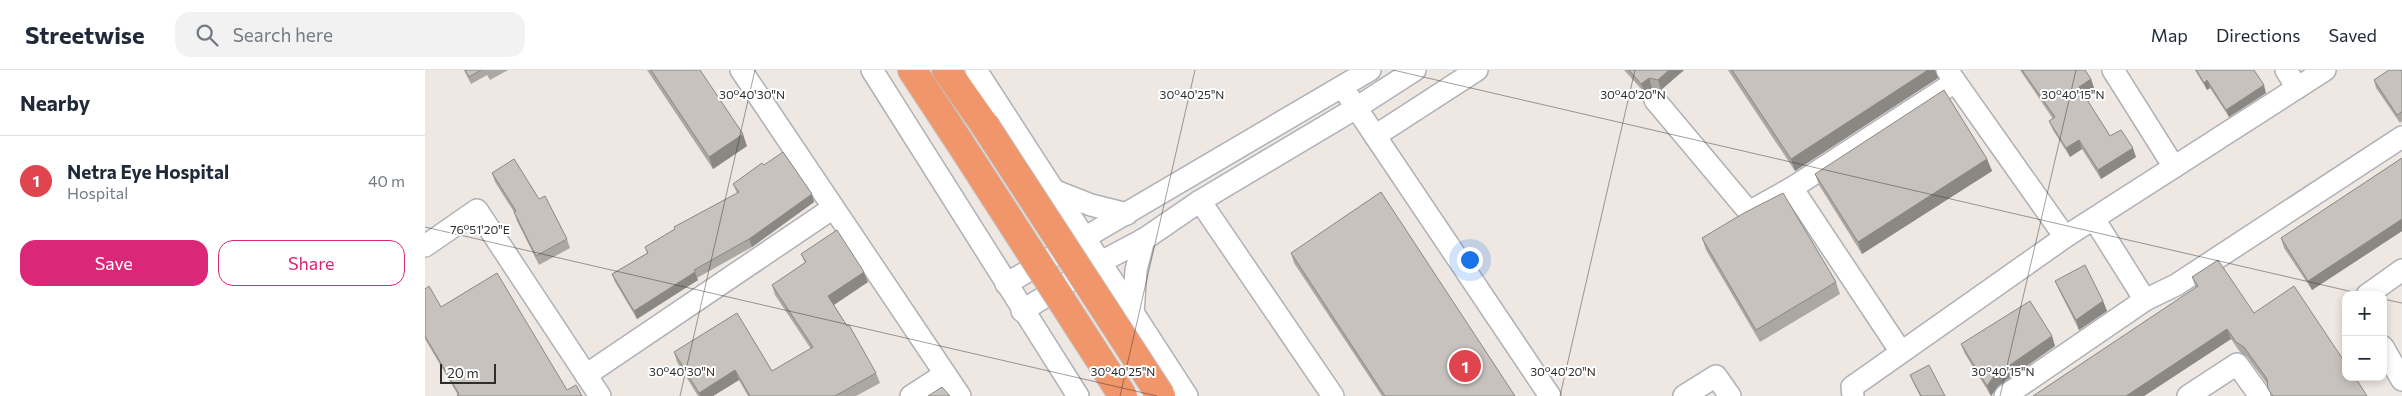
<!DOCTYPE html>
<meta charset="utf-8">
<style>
body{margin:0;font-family:Commissioner,sans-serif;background:#f2f2f3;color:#1f2937}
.controls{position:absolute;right:15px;bottom:15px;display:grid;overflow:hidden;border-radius:10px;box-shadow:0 2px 8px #0003}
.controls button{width:45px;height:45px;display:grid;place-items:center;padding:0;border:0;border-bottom:1px solid #e0e1e3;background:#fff;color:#1f2937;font:25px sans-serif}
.scale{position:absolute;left:15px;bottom:12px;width:56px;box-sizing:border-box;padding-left:5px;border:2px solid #2e2e2e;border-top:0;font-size:14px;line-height:18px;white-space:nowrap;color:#2e2e2e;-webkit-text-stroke:4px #fff;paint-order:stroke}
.you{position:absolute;left:1044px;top:189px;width:18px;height:18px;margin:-12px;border:4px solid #fff;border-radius:50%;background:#1a73e8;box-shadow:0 0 0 8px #1a73e833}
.badge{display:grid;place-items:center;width:32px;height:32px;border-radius:50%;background:#db2777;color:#fff;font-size:16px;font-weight:700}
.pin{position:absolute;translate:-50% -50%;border:2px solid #fff;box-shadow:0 1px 5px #0006}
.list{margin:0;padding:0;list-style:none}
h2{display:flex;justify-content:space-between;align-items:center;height:65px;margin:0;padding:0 20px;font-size:21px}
h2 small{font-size:16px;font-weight:400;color:#747a83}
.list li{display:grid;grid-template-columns:32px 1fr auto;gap:15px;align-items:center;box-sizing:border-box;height:90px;padding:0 20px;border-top:1px solid #e0e1e3}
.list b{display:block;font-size:19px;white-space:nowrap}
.list p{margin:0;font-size:16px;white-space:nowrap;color:#747a83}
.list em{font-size:16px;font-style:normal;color:#747a83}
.actions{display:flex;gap:10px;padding:15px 20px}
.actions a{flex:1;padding:11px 0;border:1px solid #db2777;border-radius:15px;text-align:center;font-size:18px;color:#db2777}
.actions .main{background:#db2777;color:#fff}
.icon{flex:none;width:28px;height:28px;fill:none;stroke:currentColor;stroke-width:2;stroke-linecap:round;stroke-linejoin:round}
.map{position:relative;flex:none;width:1977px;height:326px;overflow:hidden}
header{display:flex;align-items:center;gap:30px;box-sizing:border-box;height:70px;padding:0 25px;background:#fff;border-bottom:1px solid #e0e1e3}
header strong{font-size:24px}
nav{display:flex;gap:28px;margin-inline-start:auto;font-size:18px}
.search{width:350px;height:45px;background:#f2f2f3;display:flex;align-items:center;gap:12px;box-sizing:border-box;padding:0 18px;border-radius:15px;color:#747a83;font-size:19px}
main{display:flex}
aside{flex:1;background:#fff}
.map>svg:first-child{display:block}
</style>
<header>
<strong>Streetwise</strong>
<div class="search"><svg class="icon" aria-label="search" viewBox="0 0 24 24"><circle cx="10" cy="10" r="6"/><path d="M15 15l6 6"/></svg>Search here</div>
<nav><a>Map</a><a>Directions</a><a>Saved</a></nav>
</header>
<main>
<aside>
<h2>Nearby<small></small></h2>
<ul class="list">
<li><span class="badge" style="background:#e0444e">1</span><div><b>Netra Eye Hospital</b><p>Hospital</p></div><em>40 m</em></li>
</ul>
<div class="actions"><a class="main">Save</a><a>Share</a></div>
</aside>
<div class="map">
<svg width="1977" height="326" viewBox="0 0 1977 326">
<rect width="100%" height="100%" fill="#eee7e2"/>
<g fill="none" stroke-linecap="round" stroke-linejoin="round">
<defs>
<g id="minor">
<polyline points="316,0 535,326"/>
<polyline points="447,0 653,326"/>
<polyline points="551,0 762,326"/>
<polyline points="1522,0 1640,167"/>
<polyline points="1688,0 1749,97"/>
<polyline points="1861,0 1872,18"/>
<polyline points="924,27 1125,326"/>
<polyline points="1230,30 1324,142 1367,118 1530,12"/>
<polyline points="950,66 1052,0"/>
<polyline points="1367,118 1476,282"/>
<polyline points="628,120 666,135 702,144"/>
<polyline points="775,131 908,326"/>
<polyline points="0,176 52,140 175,326"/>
<polyline points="581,214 945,0"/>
<polyline points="1942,225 1977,200"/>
<polyline points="1720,230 1751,215 1977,67"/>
<polyline points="597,241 674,193 721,168 775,131 931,38 990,0"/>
<polyline points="708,243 711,200 719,169"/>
<polyline points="1958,277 1977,310"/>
<polyline points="161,305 408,138"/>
<polyline points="486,326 520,304"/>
<polyline points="1259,326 1291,306 1305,326"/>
<polyline points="1428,326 1427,317 1640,167 1900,0"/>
<polyline points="1580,326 1720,230 1669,149"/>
<polyline points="1763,326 1812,294 1835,326"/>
</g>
<g id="highway">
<polyline points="487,0 535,73"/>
<polyline points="521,0 559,54"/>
</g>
</defs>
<!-- minor casing -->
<use href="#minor" stroke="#aeb1b8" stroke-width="24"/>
<!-- highway casing -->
<use href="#highway" stroke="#c4c4c4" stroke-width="30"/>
<!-- minor -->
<use href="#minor" stroke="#fff" stroke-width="21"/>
<!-- highway -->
<use href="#highway" stroke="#f0966a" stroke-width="28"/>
<defs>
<g id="highway-bridge">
<polyline points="559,54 736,326"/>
<polyline points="535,73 698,326"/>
</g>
</defs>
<!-- highway-bridge casing -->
<use href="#highway-bridge" stroke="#c4c4c4" stroke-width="30" stroke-linecap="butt"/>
<!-- highway-bridge -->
<use href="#highway-bridge" stroke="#f0966a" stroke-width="28"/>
</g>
<!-- wall -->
<g fill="#aba7a3">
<polygon points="39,0 83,0 65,10 62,5 46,14"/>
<polygon points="222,0 275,0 322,76 288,99"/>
<polygon points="1199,0 1259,0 1236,20 1227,18 1220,23"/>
<polygon points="1303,0 1510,0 1513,8 1370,101"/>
<polygon points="1595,0 1660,0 1666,9 1669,18 1659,25 1685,66 1711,87 1676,109 1657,79 1645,87 1628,60 1624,51 1628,49"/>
<polygon points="1770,0 1829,0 1841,23 1804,47 1785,18 1782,20"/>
<polygon points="1977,1 1977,51 1975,53 1951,18 1949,10"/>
<polygon points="1977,88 1977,161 1887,220 1859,178 1856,168"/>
<polygon points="1562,89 1567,101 1437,184 1394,115 1390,104"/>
<polygon points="339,95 387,124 389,132 327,177 272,208 273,210 212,249 190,212 187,204 222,183 220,177 312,123 308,114"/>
<polygon points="67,103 114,129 142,169 145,178 114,195 92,151 89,142 70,112"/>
<polygon points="1277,168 1411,212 1415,224 1335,272 1281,180"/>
<polygon points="866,183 1090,326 957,326 869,193"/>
<polygon points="376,184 443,212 409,235 451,303 455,313 431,326 323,326 314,310 288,326 273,326 252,292 249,282 347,301 386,279 350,225 347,215 380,193"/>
<polygon points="1767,207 1829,243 1942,326 1846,326 1843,315 1822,287 1815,282 1806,269 1719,326 1608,326 1771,218"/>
<polygon points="1630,211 1678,231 1682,241 1654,260 1634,220"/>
<polygon points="0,219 16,237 142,320 33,325 0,269"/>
<polygon points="1627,266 1630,276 1573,316 1566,326 1540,284 1536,274"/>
<polygon points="1485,305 1520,326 1495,326 1488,312"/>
</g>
<!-- shaded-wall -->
<g fill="#8b8884">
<polygon points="1244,0 1259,0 1236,20 1233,10"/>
<polygon points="1503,0 1510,0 1513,8 1370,101 1366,89"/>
<polygon points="1224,8 1227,18 1220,23 1216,14"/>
<polygon points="1666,9 1669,18 1657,26 1654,17"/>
<polygon points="1782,10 1785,18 1782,20 1779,13"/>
<polygon points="1839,15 1841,23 1804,47 1801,40"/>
<polygon points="318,64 322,76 288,99 284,87"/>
<polygon points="1654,70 1657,79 1645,87 1641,78"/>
<polygon points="1708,78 1711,87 1676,109 1673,100"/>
<polygon points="1562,89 1567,101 1437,184 1433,172"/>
<polygon points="387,124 389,132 327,177 324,169"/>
<polygon points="1977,149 1977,161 1887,220 1883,211"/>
<polygon points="270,202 273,210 212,249 209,241"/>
<polygon points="439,202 443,212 407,236 403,226"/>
<polygon points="1678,231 1682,241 1654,260 1651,250"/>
<polygon points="1802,259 1806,269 1719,326 1701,326"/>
<polygon points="1627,266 1630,276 1573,316 1566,326 1562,316 1569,306"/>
<polygon points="310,300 314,310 288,326 275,326 274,323"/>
</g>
<!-- building -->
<g fill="#c7c2bd" stroke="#8b8884">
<polygon points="40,0 56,0 44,7"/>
<polygon points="226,0 275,0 318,64 284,87"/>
<polygon points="1204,0 1244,0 1233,10 1224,8 1216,14"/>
<polygon points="1307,0 1503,0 1366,89"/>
<polygon points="1597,0 1660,0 1666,9 1654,17 1685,66 1696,60 1708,78 1673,100 1654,70 1641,78 1624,51 1630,47"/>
<polygon points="1771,0 1829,0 1839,15 1801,40 1782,10 1779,13"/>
<polygon points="1964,0 1976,0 1977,1 1977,42 1972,45 1949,10"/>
<polygon points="1519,20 1562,89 1433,172 1390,104"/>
<polygon points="358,82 387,124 324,169 269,200 270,202 209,241 187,204 223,183 220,177 250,159 249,157 314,122 308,114 337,93 339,95"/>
<polygon points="1977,88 1977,149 1883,211 1856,168"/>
<polygon points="89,89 114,129 120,126 142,169 111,186 89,142 91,141 67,103"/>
<polygon points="956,122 1090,326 960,326 866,183"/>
<polygon points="1358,123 1411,212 1331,260 1277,168 1319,143"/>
<polygon points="412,160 439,202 403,226 422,256 424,255 451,303 410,326 325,326 310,300 274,323 249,282 312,243 347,301 388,277 347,215 381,192 376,184"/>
<polygon points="1793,190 1829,243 1869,216 1921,294 1921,307 1930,307 1942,326 1848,326 1843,319 1842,309 1819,277 1811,272 1802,259 1701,326 1608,326 1773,216 1767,207"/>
<polygon points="1660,195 1678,231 1651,250 1630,211"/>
<polygon points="72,203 142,320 151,315 157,326 33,326 32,325 34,324 0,266 0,219 4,216 16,237"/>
<polygon points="1605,231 1627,266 1569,306 1562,316 1536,274"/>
<polygon points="1504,295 1520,326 1496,326 1485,305"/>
<polygon points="517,317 525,326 503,326"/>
</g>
<!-- ticks -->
<path fill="none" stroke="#2e2e2e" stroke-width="1" stroke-opacity="0.45" d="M 968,0 L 1941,225M 0,157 L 732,326M 1958,229 L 1977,233M 255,326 L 330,0M 695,326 L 770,0M 1135,326 L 1210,0M 1575,326 L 1651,0"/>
<g font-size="12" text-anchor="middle" fill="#2e2e2e" stroke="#fff" stroke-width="4" stroke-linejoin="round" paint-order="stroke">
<text x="327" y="29">30°40'30"N</text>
<text x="767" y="29">30°40'25"N</text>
<text x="1208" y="29">30°40'20"N</text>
<text x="1648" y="29">30°40'15"N</text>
<text x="55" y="164">76°51'20"E</text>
<text x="257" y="306">30°40'30"N</text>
<text x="698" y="306">30°40'25"N</text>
<text x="1138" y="306">30°40'20"N</text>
<text x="1578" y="306">30°40'15"N</text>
</g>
</svg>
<div class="controls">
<button>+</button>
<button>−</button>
</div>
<div class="scale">20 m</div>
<div class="you"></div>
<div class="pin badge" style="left:1040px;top:296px;background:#e0444e">1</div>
</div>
</main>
